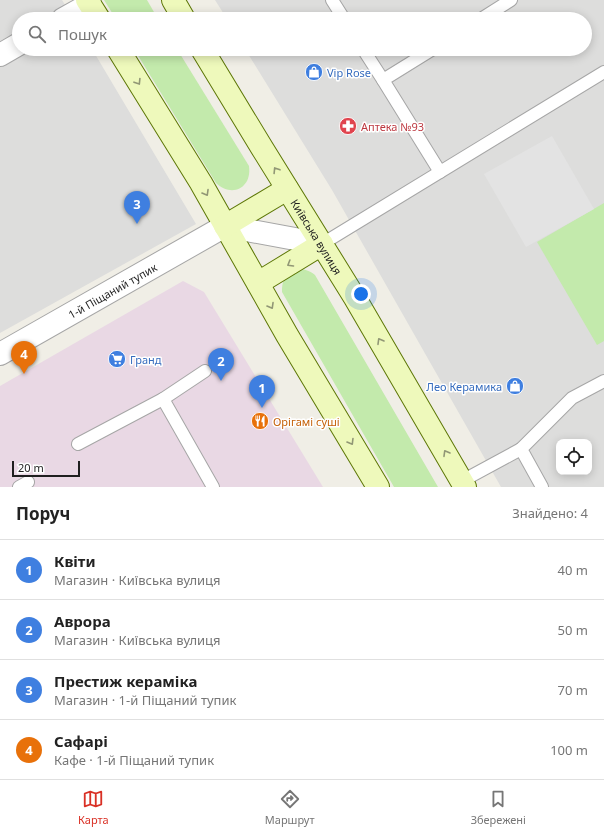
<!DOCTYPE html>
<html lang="uk">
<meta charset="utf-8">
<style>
body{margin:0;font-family:"Noto Sans",sans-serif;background:#f2f2f2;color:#222}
.controls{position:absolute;right:12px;bottom:12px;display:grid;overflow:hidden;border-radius:8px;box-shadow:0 2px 10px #0003}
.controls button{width:36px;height:36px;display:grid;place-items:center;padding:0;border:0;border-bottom:1px solid #e0e0e0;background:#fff;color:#222;font:20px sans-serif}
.scale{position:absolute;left:12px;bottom:10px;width:68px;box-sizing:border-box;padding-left:4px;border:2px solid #1f1f1f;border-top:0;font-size:11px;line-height:14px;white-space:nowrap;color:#1f1f1f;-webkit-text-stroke:3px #fff;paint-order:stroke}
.you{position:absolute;left:361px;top:294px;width:14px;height:14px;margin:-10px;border:3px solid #fff;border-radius:50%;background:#1a73e8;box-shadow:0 0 0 6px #1a73e833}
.badge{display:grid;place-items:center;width:26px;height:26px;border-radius:50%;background:#d93025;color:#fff;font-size:13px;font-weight:700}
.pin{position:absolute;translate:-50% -33px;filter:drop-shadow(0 1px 2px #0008)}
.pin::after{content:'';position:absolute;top:21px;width:14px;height:12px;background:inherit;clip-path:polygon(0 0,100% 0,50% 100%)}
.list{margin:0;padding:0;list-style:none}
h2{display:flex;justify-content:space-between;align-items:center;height:52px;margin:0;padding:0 16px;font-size:17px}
h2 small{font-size:13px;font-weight:400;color:#767676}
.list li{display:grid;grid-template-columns:26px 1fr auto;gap:12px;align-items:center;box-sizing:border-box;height:60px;padding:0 16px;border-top:1px solid #e0e0e0}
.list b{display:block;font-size:15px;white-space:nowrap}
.list p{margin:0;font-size:13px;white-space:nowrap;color:#767676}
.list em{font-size:13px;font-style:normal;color:#767676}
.icon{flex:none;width:22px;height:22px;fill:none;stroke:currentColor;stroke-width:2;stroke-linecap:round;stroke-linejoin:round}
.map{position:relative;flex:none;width:604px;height:487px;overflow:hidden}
.search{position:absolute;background:#fff;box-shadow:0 2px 10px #0003;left:12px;right:12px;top:12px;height:44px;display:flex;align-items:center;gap:10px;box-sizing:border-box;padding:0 14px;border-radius:22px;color:#767676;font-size:15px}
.sheet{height:292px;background:#fff}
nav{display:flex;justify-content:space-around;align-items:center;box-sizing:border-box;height:56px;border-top:1px solid #e0e0e0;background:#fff;font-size:11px;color:#767676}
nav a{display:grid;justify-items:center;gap:2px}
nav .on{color:#d93025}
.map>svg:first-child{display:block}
</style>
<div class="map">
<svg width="604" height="487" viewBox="0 0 604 487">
<rect width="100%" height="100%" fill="#f0eee6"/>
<!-- residential -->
<g fill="#dddddc" fill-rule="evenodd">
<polygon points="0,0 62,0 74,19 19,19 19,49 92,49 196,224 0,333"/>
<path d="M 215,0 L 604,0 L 604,487 L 501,487 L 332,190 L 245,49 L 585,49 L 585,19 L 227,19 ZM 559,442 L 589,442 L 589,472 L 559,472 Z"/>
</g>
<!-- industrial -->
<polygon fill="#e9d8e4" points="183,281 204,292 323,487 0,487 0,386"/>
<!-- grass -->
<g fill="#c3eaac">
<polygon points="104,0 147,0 158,19 116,19"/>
<path d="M 134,49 L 177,49 L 249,166 C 252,188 232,198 216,183 Z"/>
<polygon points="604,203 604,341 597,345 537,242"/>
<path d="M 297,269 C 304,269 309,270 315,275 L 438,487 L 394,487 L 282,292 C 282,277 286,277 297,269 Z"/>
</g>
<!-- parking -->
<polygon fill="#e3e3e3" points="552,136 594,209 526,247 484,174"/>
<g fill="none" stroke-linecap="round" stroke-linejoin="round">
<defs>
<g id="lane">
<polyline points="332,0 344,19"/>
<polyline points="481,19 511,0"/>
<polyline points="363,49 383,80"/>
<polyline points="433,49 383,80 440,172"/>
<polyline points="322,244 604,72"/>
<polyline points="205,371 163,399 213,487"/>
<polyline points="78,444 163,399"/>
<polyline points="462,481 521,449"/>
<polyline points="19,487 28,482"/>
<polyline points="542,487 521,449 572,398 604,381"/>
</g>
<g id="street">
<polyline points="63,19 90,4"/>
<polyline points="0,55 19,44"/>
<path id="s1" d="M 0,354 L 225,226 L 322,244"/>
</g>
<g id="secondary">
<polyline points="87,0 99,19"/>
<polyline points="173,0 184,19"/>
<polyline points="118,49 201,183 287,335 378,487"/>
<path id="s2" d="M 202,49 L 262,148 L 355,298 L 465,487"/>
<polyline points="225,226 287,189"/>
<polyline points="258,283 322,244"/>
</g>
</defs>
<!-- lane casing -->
<use href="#lane" stroke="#a6a6a6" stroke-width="14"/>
<!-- street casing -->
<use href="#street" stroke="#a6a6a6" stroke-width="24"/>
<!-- secondary casing -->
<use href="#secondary" stroke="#5d7706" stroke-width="24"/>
<!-- lane -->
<use href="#lane" stroke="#fff" stroke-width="12"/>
<!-- street -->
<use href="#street" stroke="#fff" stroke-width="22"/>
<!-- secondary -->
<use href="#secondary" stroke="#eef9bb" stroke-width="22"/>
</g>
<!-- one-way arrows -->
<defs><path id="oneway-chevron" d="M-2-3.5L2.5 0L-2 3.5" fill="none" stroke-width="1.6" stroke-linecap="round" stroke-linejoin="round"/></defs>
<g stroke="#919775">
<use href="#oneway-chevron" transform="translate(138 82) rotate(58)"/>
<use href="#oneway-chevron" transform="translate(276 170) rotate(-122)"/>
<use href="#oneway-chevron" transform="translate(206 193) rotate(60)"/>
<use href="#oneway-chevron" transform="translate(290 264) rotate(149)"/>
<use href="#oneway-chevron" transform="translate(271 306) rotate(60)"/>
<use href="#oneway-chevron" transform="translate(380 341) rotate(-120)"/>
<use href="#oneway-chevron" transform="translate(351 442) rotate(59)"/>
<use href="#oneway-chevron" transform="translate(446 453) rotate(-120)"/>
</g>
<!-- icons -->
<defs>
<symbol id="shop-disc" viewBox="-11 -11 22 22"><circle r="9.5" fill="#3f7fe0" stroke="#fff"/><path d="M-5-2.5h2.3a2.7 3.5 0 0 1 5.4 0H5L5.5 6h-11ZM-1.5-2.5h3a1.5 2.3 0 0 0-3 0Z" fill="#fff"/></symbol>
<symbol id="pharmacy-disc" viewBox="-11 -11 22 22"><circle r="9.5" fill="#e0444e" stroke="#fff"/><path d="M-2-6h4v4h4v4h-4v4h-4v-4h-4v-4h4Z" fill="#fff"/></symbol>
<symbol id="supermarket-disc" viewBox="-11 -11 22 22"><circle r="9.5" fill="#3f7fe0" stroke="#fff"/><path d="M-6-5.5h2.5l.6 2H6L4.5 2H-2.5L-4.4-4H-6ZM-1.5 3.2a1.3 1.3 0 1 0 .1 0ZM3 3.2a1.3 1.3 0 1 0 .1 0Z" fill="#fff"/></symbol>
<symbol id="restaurant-disc" viewBox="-11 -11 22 22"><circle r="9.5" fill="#e8710a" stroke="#fff"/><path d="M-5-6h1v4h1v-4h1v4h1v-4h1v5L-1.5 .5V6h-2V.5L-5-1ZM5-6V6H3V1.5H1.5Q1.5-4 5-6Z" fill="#fff"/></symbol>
</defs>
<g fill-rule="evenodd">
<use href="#shop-disc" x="304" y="62" width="20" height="20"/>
<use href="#pharmacy-disc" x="338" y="116" width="20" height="20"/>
<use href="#supermarket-disc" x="107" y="349" width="20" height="20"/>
<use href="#shop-disc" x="505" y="376" width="20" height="20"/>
<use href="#restaurant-disc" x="250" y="411" width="20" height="20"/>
</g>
<g text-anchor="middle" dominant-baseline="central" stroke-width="3" stroke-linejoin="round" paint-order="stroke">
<!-- shop labels -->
<g font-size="11" fill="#366cbe" stroke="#fff" text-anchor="start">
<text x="327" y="72">Vip Rose</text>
<text x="130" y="359">Гранд</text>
<text x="502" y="386" text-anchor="end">Лео Керамика</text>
</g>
<!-- health labels -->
<g font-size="11" fill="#be3a42" stroke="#fff" text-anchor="start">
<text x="361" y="126">Аптека №93</text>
</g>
<!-- street labels -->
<g font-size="11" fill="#1f1f1f" stroke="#fff">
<text stroke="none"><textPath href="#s2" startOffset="220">Київська вулиця</textPath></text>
<text stroke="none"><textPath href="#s1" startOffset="129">1-й Піщаний тупик</textPath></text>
</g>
<!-- food labels -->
<g font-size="11" fill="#c56008" stroke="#fff" text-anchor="start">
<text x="273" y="421">Орігамі суші</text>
</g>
</g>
</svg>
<div class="controls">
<button><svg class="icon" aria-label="locate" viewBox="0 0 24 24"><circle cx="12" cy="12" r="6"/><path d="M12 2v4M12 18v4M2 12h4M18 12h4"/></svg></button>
</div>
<div class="scale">20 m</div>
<div class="you"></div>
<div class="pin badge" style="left:262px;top:408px;background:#3f7fe0">1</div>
<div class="pin badge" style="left:221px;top:381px;background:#3f7fe0">2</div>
<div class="pin badge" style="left:137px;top:224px;background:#3f7fe0">3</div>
<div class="pin badge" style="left:24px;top:374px;background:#e8710a">4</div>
<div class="search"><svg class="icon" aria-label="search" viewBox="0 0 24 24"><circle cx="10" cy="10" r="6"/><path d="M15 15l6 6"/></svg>Пошук</div>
</div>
<section class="sheet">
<h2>Поруч<small>Знайдено: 4</small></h2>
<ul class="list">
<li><span class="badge" style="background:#3f7fe0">1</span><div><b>Квiти</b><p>Магазин · Київська вулиця</p></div><em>40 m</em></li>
<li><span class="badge" style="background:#3f7fe0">2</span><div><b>Аврора</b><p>Магазин · Київська вулиця</p></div><em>50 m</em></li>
<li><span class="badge" style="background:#3f7fe0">3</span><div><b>Престиж кераміка</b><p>Магазин · 1-й Піщаний тупик</p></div><em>70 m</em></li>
<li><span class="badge" style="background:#e8710a">4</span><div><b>Сафарі</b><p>Кафе · 1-й Піщаний тупик</p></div><em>100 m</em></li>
</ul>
</section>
<nav>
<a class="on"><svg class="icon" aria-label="map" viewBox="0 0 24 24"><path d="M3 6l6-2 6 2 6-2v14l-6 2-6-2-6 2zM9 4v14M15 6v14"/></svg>Карта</a>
<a><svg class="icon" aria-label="directions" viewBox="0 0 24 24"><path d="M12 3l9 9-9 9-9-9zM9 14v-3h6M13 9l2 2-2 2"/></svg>Маршрут</a>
<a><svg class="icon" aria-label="saved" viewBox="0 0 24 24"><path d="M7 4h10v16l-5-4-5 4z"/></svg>Збережені</a>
</nav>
